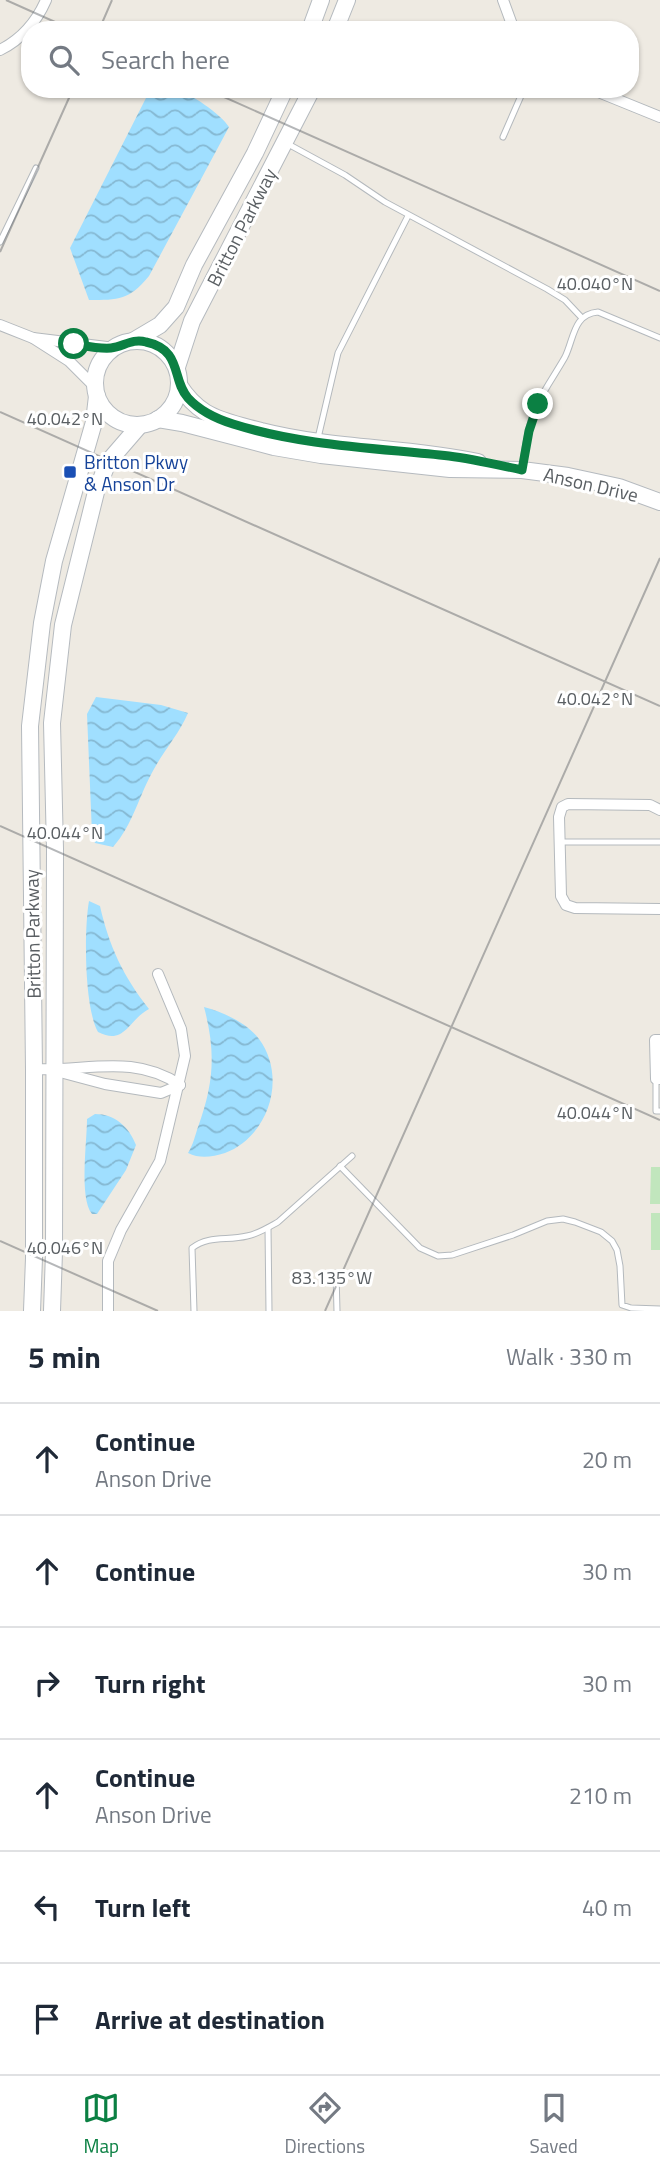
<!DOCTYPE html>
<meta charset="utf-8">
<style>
body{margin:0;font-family:"Titillium Web",sans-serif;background:#f6f6f7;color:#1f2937}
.stop{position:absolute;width:21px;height:21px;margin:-16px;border:5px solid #0b8043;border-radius:50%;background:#fff}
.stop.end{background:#0b8043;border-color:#fff;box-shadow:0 2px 7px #0008}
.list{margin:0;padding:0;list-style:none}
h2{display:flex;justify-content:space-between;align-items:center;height:91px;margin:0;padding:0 28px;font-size:30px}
h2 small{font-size:23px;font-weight:400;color:#747a83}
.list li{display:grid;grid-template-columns:46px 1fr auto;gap:21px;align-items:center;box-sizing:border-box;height:112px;padding:0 28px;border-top:2px solid #e0e1e3}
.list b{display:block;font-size:26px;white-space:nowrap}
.list p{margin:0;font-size:23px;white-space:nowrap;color:#747a83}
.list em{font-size:23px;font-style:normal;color:#747a83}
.icon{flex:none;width:38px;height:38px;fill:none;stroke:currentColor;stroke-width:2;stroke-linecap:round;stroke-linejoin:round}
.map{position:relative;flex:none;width:660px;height:1311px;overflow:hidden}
.search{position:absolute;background:#fff;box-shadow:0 2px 5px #0004;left:21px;right:21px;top:21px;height:77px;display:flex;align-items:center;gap:18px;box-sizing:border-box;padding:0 24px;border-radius:28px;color:#747a83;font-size:26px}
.sheet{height:763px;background:#fff}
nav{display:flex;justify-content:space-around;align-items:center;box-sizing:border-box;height:98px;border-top:2px solid #e0e1e3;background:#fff;font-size:19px;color:#747a83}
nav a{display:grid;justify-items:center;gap:4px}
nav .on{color:#0b8043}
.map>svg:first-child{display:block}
</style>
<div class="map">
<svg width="660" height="1311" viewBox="0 0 660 1311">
<defs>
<pattern id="water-waves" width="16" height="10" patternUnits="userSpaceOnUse" patternTransform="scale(1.75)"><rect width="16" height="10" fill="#a0dfff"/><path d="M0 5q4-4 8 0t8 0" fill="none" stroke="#85b8d2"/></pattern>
</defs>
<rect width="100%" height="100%" fill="#eeeae2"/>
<!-- garden -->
<g fill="#c1e6bd">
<polygon points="651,1167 660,1167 660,1204 650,1204"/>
<rect x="651" y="1213" width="9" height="37"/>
</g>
<!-- water -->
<g fill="url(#water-waves)">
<path d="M 158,89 C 163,89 169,88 175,89 C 189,92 222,115 229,127 L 149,276 C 129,300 119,300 89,300 L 70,248 L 147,96 Z"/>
<path d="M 96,697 L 161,705 L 188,713 C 179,734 165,749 154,769 C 139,795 133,825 113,847 L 95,843 L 92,834 L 87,714 Z"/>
<path d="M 89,901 L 100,906 C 109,946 123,976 149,1009 C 128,1020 125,1046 98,1032 C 84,1007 84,929 89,901 Z"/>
<path d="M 204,1007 C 223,1012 247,1023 259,1039 C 288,1078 268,1137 225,1153 C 212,1157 200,1159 188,1153 C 193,1145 195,1136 198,1127 C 214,1083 216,1052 204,1007 Z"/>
<path d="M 95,1114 C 115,1114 129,1127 136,1145 L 126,1170 L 97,1214 L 92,1214 C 79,1198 87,1142 87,1119 Z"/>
</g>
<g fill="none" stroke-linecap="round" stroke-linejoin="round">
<defs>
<g id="lane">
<polyline points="503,137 524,89"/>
<polyline points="288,144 345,175 385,202 547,289 565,300 582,318"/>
<polyline points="0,242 36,168"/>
<polyline points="318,438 338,353 408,216"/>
<path d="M 522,469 C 525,447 528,424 537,405 C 545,388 556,373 565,357 C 574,339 573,314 598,312 L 660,338"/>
<polyline points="560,842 660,842"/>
<polyline points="656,1079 656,1111 660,1111"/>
<polyline points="340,1166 420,1248 438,1256 452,1255 513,1235 547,1221 563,1219 575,1222 601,1232 612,1241 617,1250 620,1266 622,1305 631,1308 660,1309"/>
<polyline points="268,1228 269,1311"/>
<polyline points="336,1273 337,1311"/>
<path d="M 194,1311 L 192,1248 C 209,1235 227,1241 247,1236 C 258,1234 269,1227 278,1222 L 352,1156"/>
</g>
<g id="street">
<polyline points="503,0 514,30"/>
<path d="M 0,50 C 22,39 36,23 46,0"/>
<polyline points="591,89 660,117"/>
<polyline points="0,325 33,338 69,361 95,387"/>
<polyline points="33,338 115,348"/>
<polyline points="660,810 650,805 568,804 562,807 559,817 561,896 566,905 575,908 660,909"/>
<polyline points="660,1040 655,1040 656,1079 660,1079"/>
<path d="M 34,1069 C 85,1072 133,1053 180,1085"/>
<polyline points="60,1072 105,1084 161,1093 180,1085"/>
<polyline points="108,1311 108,1261 121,1230 160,1161 185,1056 181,1029 158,974"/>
</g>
<g id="secondary">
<polyline points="310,30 321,0"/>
<polyline points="335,30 347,0"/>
<circle cx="137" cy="383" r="42"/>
<polyline points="133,341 160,325 176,307 194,265 255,153 285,89"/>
<polyline points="177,367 192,321 312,89"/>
<path d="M 179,385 C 186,396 194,405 205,412 C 221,422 243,426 261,431 C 332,449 406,447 478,462"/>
<polyline points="158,419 182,423 274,447 321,455 450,469 522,470 568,476 619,487 660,502"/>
<polyline points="32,1311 34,1258 34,1069 30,726 42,623 54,561 94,422 97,396"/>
<polyline points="52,1311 54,1252 55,849 52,723 63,625 96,492 108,462 140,425"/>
</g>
</defs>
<!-- lane casing -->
<use href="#lane" stroke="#b4b9bd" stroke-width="7"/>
<!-- street casing -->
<use href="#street" stroke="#b4b9bd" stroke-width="12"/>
<!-- secondary casing -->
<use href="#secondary" stroke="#b5babf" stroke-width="18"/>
<!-- lane -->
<use href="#lane" stroke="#fff" stroke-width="5"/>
<!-- street -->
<use href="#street" stroke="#fff" stroke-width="10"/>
<!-- secondary -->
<use href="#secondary" stroke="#fff" stroke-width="16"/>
</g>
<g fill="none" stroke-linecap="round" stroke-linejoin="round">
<!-- route -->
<path stroke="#0b8043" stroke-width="9" d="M 74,344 C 86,346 98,349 111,348 C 123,347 132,338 146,342 C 183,350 171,379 188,398 C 199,410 217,419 233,424 C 303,446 377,448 449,456 C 473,459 498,465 522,470 L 529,431 L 538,404"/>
</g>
<!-- ticks -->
<path fill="none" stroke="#5a5f63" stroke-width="2" stroke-opacity="0.45" d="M 6,0 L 73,30M 99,30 L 112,0M 206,89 L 660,291M 0,252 L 73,89M 0,412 L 660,706M 0,826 L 660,1120M 0,1241 L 158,1311M 325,1311 L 660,558"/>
<!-- markers -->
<rect fill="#1a4fb4" stroke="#fff" stroke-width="2.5" x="63" y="465" width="14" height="14" rx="3.5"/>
<g text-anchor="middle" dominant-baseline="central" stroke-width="6" stroke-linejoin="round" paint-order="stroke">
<!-- street labels -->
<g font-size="19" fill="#5a5f63" stroke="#fff">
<text transform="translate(241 227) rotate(-63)">Britton Parkway</text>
<text transform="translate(591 484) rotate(13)">Anson Drive</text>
<text transform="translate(32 934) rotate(-91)">Britton Parkway</text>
</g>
<!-- transit labels -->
<g font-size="19" fill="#164399" stroke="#fff" text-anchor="start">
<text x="84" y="461">Britton Pkwy<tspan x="84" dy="22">&amp; Anson Dr</tspan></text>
</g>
</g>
<g font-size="18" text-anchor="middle" fill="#5a5f63" stroke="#fff" stroke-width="6" stroke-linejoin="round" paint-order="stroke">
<text x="595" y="290">40.040°N</text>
<text x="65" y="425">40.042°N</text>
<text x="595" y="705">40.042°N</text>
<text x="65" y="839">40.044°N</text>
<text x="595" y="1119">40.044°N</text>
<text x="65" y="1254">40.046°N</text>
<text x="332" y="1284">83.135°W</text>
</g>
</svg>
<div class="stop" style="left:74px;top:344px"></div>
<div class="stop end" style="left:538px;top:404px"></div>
<div class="search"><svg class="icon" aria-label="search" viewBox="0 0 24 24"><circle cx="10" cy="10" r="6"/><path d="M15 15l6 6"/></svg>Search here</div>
</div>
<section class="sheet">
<h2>5 min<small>Walk · 330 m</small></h2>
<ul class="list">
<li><svg class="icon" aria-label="ahead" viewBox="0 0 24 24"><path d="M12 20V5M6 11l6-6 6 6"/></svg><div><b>Continue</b><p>Anson Drive</p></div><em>20 m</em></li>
<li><svg class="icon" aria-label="ahead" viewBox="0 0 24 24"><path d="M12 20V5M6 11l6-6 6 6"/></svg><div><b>Continue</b></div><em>30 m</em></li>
<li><svg class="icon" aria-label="right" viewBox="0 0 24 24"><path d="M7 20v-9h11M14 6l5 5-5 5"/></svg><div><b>Turn right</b></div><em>30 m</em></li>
<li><svg class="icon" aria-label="ahead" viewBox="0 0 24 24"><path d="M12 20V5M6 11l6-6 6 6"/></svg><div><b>Continue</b><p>Anson Drive</p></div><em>210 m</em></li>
<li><svg class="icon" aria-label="left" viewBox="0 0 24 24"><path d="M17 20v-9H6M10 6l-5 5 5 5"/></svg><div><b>Turn left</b></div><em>40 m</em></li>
<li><svg class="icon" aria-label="arrive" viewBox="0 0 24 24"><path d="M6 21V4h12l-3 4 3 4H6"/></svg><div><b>Arrive at destination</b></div></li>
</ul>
</section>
<nav>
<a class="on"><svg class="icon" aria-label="map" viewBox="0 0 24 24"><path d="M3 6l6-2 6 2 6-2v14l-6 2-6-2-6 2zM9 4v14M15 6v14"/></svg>Map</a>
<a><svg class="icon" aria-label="directions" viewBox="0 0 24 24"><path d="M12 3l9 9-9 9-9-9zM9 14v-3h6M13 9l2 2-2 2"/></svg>Directions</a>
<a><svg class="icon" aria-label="saved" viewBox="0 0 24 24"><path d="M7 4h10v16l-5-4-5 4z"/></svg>Saved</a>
</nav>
